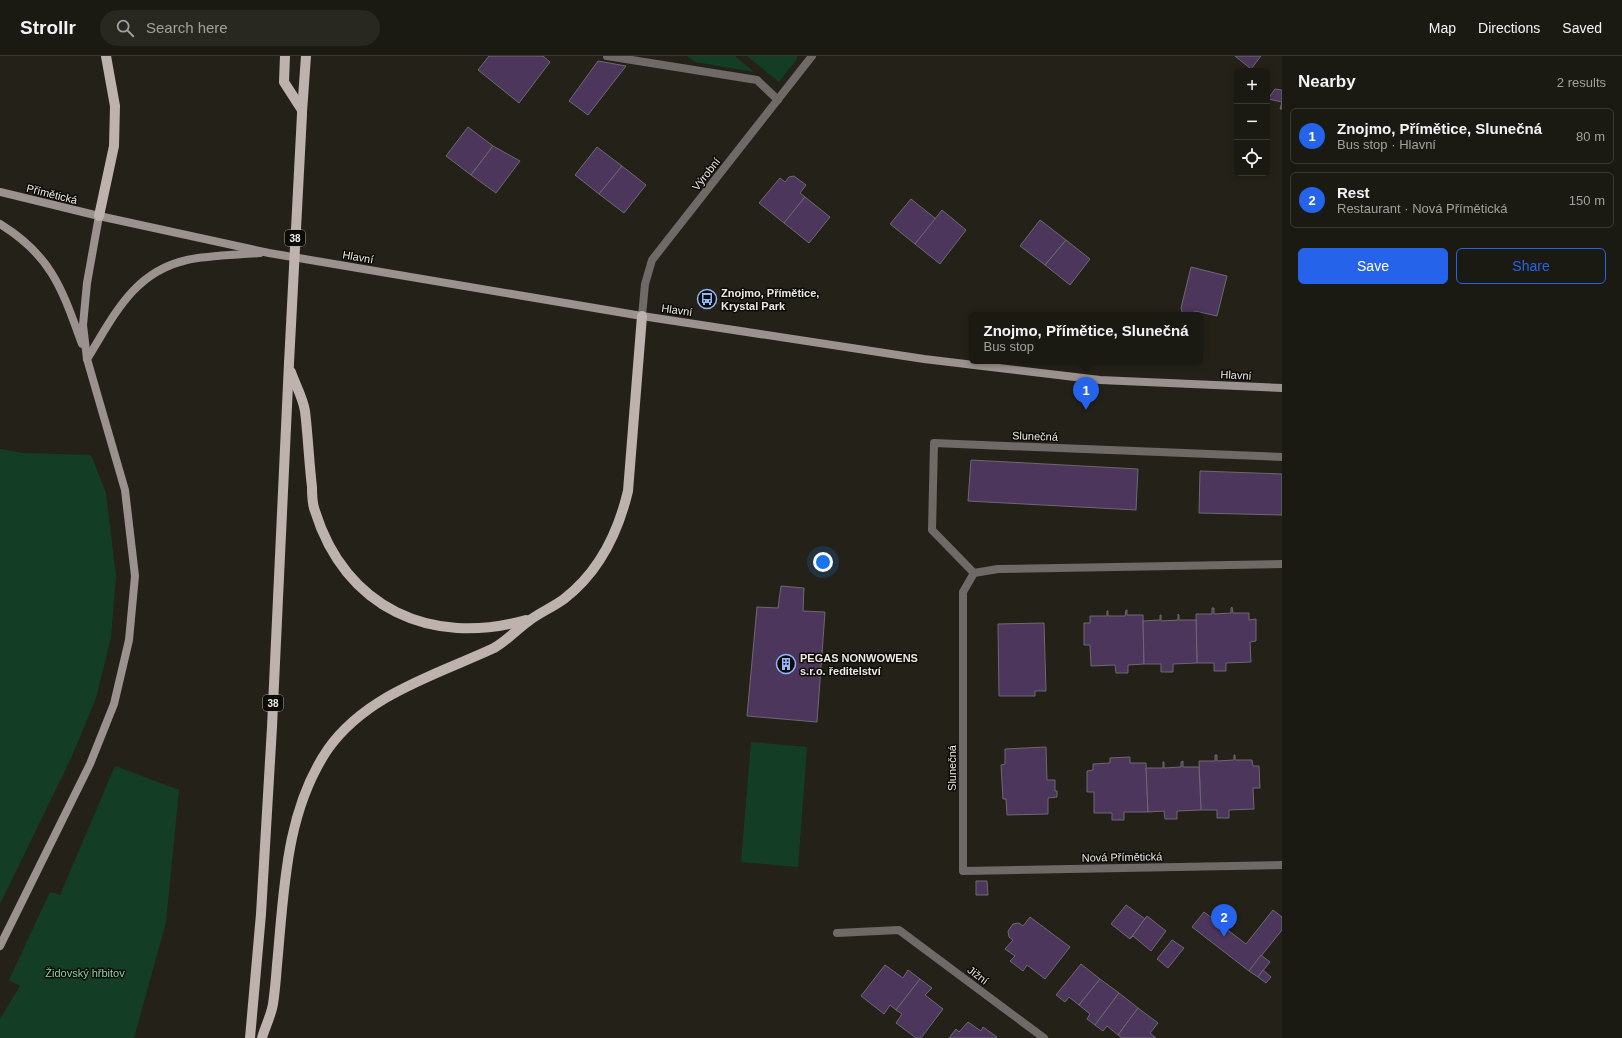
<!DOCTYPE html>
<meta charset="utf-8">
<style>
body{margin:0;font-family:Arial,sans-serif;background:#282720;color:#f1f3f6}
.controls{position:absolute;right:12px;top:12px;display:grid;overflow:hidden;border-radius:6px;box-shadow:0 2px 6px #0003}
.controls button{width:36px;height:36px;display:grid;place-items:center;padding:0;border:0;border-bottom:1px solid #393832;background:#1b1a12;color:#f1f3f6;font:20px sans-serif}
.you{position:absolute;left:823px;top:506px;width:14px;height:14px;margin:-10px;border:3px solid #fff;border-radius:50%;background:#1a73e8;box-shadow:0 0 0 6px #1a73e833}
.badge{display:grid;place-items:center;width:26px;height:26px;border-radius:50%;background:#2563eb;color:#fff;font-size:13px;font-weight:700}
.pin{position:absolute;translate:-50% -33px;filter:drop-shadow(0 1px 2px #0008)}
.pin::after{content:'';position:absolute;top:21px;width:14px;height:12px;background:inherit;clip-path:polygon(0 0,100% 0,50% 100%)}
.popup{position:absolute;left:969px;top:256px;width:234px;height:52px;box-sizing:border-box;display:grid;place-content:center;border-radius:6px;background:#1b1a12;filter:drop-shadow(0 1px 3px #0005);font-size:13px;white-space:nowrap;color:#a0a19f}
.popup b{font-size:15px;color:#f1f3f6}
.popup::after{content:'';position:absolute;left:50%;top:100%;margin-left:-8px;border:8px solid transparent;border-top-color:#1b1a12}
.list{margin:0;padding:0;list-style:none}
h2{display:flex;justify-content:space-between;align-items:center;height:52px;margin:0;padding:0 16px;font-size:17px}
h2 small{font-size:13px;font-weight:400;color:#a0a19f}
.list li{display:grid;grid-template-columns:26px 1fr auto;gap:12px;align-items:center;box-sizing:border-box;height:56px;margin:0 8px 8px;padding:0 8px;border:1px solid #393832;border-radius:6px}
.list b{display:block;font-size:15px;white-space:nowrap}
.list p{margin:0;font-size:13px;white-space:nowrap;color:#a0a19f}
.list em{font-size:13px;font-style:normal;color:#a0a19f}
.actions{display:flex;gap:8px;padding:12px 16px}
.actions a{flex:1;padding:9px 0;border:1px solid #2563eb;border-radius:6px;text-align:center;font-size:14px;color:#2563eb}
.actions .main{background:#2563eb;color:#fff}
.icon{flex:none;width:22px;height:22px;fill:none;stroke:currentColor;stroke-width:2;stroke-linecap:round;stroke-linejoin:round}
.map{position:relative;flex:none;width:1282px;height:982px;overflow:hidden}
header{display:flex;align-items:center;gap:24px;box-sizing:border-box;height:56px;padding:0 20px;background:#1b1a12;border-bottom:1px solid #393832}
header strong{font-size:19px}
nav{display:flex;gap:22px;margin-inline-start:auto;font-size:14px}
.search{width:280px;height:36px;background:#282720;display:flex;align-items:center;gap:10px;box-sizing:border-box;padding:0 14px;border-radius:22px;color:#a0a19f;font-size:15px}
main{display:flex}
aside{flex:1;background:#1b1a12}
.map>svg:first-child{display:block}
</style>
<header>
<strong>Strollr</strong>
<div class="search"><svg class="icon" aria-label="search" viewBox="0 0 24 24"><circle cx="10" cy="10" r="6"/><path d="M15 15l6 6"/></svg>Search here</div>
<nav><a>Map</a><a>Directions</a><a>Saved</a></nav>
</header>
<main>
<div class="map">
<svg width="1282" height="982" viewBox="0 0 1282 982">
<rect width="100%" height="100%" fill="#242218"/>
<!-- green -->
<g fill="#133e25">
<polygon points="687,0 735,0 754,16 695,6"/>
<polygon points="747,0 797,0 797,3 779,26"/>
<polygon points="0,393 23,397 91,399 106,437 116,520 111,581 96,642 72,700 0,848"/>
<polygon points="751,686 807,691 798,811 741,806"/>
<polygon points="115,710 179,734 166,866 134,982 0,982 0,963 20,930 9,924 50,836 60,839"/>
</g>
<!-- building -->
<g fill="#4c365c" stroke="#6d6872">
<polygon points="489,0 543,0 550,6 519,47 478,14"/>
<polygon points="1235,0 1261,0 1251,13"/>
<polygon points="598,5 626,10 588,59 569,45"/>
<polygon points="1275,33 1282,34 1282,53 1280,53 1282,46 1268,43"/>
<polygon points="468,71 493,90 471,119 446,100"/>
<polygon points="493,90 520,105 496,137 471,119"/>
<polygon points="597,91 622,110 599,138 575,119"/>
<polygon points="622,110 646,129 624,157 599,138"/>
<polygon points="794,120 806,129 800,137 805,141 784,167 759,147 780,122 785,126 789,121"/>
<polygon points="805,141 830,161 809,187 784,167"/>
<polygon points="911,143 936,163 915,188 890,168"/>
<polygon points="942,154 966,174 940,208 915,188"/>
<polygon points="1040,164 1066,184 1045,209 1020,190"/>
<polygon points="1066,184 1090,203 1070,229 1045,209"/>
<polygon points="1191,211 1227,220 1217,260 1195,255 1191,259 1183,259 1181,252"/>
<polygon points="971,404 1138,413 1136,454 968,445"/>
<polygon points="1200,415 1282,418 1282,459 1199,457"/>
<polygon points="781,530 804,532 803,555 825,556 817,666 747,660 757,551 778,552"/>
<polygon points="1232,551 1233,557 1249,557 1249,564 1256,563 1256,585 1250,586 1251,606 1226,607 1226,615 1214,615 1214,607 1197,607 1196,558 1212,558 1212,552 1214,552 1214,558 1231,557 1231,552"/>
<polygon points="1126,554 1127,554 1127,559 1143,559 1144,608 1128,609 1128,617 1116,617 1115,609 1091,610 1090,589 1084,589 1084,567 1090,567 1090,560 1107,560 1107,555 1108,555 1108,560 1125,560"/>
<polygon points="1178,558 1179,559 1179,564 1196,564 1197,607 1173,608 1173,616 1161,616 1161,608 1144,608 1143,565 1160,564 1160,559 1161,559 1161,565 1178,564"/>
<polygon points="1044,567 1046,635 1035,635 1035,640 999,640 998,568"/>
<polygon points="1046,691 1047,724 1055,724 1055,735 1057,735 1057,741 1048,742 1048,758 1007,759 1006,743 1003,743 1001,709 1005,708 1005,693"/>
<polygon points="1215,699 1217,699 1217,705 1234,704 1234,699 1235,699 1235,704 1252,704 1253,710 1259,710 1260,732 1253,732 1254,753 1229,754 1229,762 1217,762 1217,754 1201,754 1199,705 1215,705"/>
<polygon points="1130,701 1130,707 1146,707 1148,756 1124,756 1124,764 1112,764 1112,757 1094,757 1094,736 1087,736 1087,715 1093,714 1093,708 1110,707 1110,702"/>
<polygon points="1183,705 1183,711 1199,711 1201,754 1177,755 1177,763 1165,763 1164,755 1148,756 1146,712 1163,712 1163,706 1164,706 1164,712 1181,711 1181,706"/>
<polygon points="976,825 987,825 988,839 976,839"/>
<polygon points="1126,849 1145,863 1147,860 1130,883 1111,868"/>
<polygon points="1273,854 1282,861 1282,874 1249,915 1192,871 1204,856 1246,888"/>
<polygon points="1147,860 1166,875 1151,895 1133,880 1130,883"/>
<polygon points="1030,861 1070,891 1045,923 1027,909 1023,915 1010,905 1015,900 1005,893 1013,884 1009,881 1008,875 1013,868 1019,867 1023,870"/>
<polygon points="1172,884 1184,892 1168,912 1157,903"/>
<polygon points="1261,899 1270,906 1258,921 1249,915"/>
<polygon points="1081,908 1100,923 1079,949 1069,941 1065,946 1056,939"/>
<polygon points="885,909 903,922 908,914 920,923 896,954 890,949 884,958 861,940"/>
<polygon points="1263,914 1271,921 1266,927 1258,921"/>
<polygon points="920,923 932,932 925,939 943,953 921,982 916,982 896,967 902,958 896,954"/>
<polygon points="1100,923 1119,937 1095,969 1087,963 1090,958 1079,949"/>
<polygon points="1119,937 1138,952 1118,979 1107,970 1103,975 1095,969"/>
<polygon points="1138,952 1158,967 1150,977 1156,982 1122,982 1118,979"/>
<polygon points="968,966 981,975 983,971 997,981 996,982 949,982 956,973 959,976"/>
</g>
<g fill="none" stroke-linecap="round" stroke-linejoin="round">
<!-- lane -->
<polyline stroke="#6f6967" stroke-width="8" points="607,0 757,24 778,44"/>
<!-- street -->
<g stroke="#6f6967" stroke-width="8">
<polyline points="642,260 645,228 652,204 812,0"/>
<polyline points="974,517 963,536 963,815 1282,809"/>
<polyline points="974,517 932,474 934,387 1282,401"/>
<polyline points="974,517 998,513 1282,508"/>
<polyline points="837,877 899,874 1044,982"/>
</g>
<!-- secondary -->
<g stroke="#9b928f" stroke-width="8">
<polyline points="0,136 99,160 269,197 642,260 924,303 1100,324 1282,332"/>
<path d="M 0,168 C 52,200 62,233 82,288"/>
<path d="M 87,303 C 114,260 133,216 187,204 C 209,199 238,199 260,197"/>
<polyline points="0,890 90,708 114,648 129,584 135,520 125,434 87,303 83,269 87,227 99,160"/>
</g>
<!-- primary -->
<g stroke="#beb2ae" stroke-width="10">
<polyline points="285,0 284,26 302,54"/>
<polyline points="302,56 306,0"/>
<polyline points="99,160 114,90 115,50 106,0"/>
<path d="M 291,316 C 295,328 303,342 305,355 C 308,380 309,406 312,431 C 312,439 312,448 315,455 C 345,552 431,591 526,564"/>
<polyline points="250,982 261,858 272,671 289,307"/>
<path d="M 262,982 C 265,971 271,960 273,948 C 275,935 276,922 277,909 C 284,836 285,756 328,693 C 367,638 436,619 494,592 C 507,585 518,572 530,564 C 541,556 553,551 564,543 C 599,516 618,477 628,435 L 642,260"/>
</g>
<!-- primary-bridge -->
<polyline stroke="#beb2ae" stroke-width="10" points="289,307 302,58"/>
</g>
<!-- icons -->
<defs>
<symbol id="bus-ring" viewBox="-11 -11 22 22"><circle r="9.5" fill="#0c0b07" stroke="#92b7fd" stroke-width="1.5"/><path d="M-5-6H5V4H4V6H2V4H-2V6H-4V4H-5ZM-3.5-4V0h7V-4ZM-3.5 1.2v1.5H-2V1.2ZM2 1.2v1.5H3.5V1.2Z" fill="#92b7fd"/></symbol>
<symbol id="building-ring" viewBox="-11 -11 22 22"><circle r="9.5" fill="#0c0b07" stroke="#92b7fd" stroke-width="1.5"/><path d="M-4-6H4V6H1V3H-1V6H-4ZM-2.5-4.3h1.7v1.8h-1.7ZM.8-4.3h1.7v1.8H.8ZM-2.5-1h1.7V.8h-1.7ZM.8-1h1.7V.8H.8Z" fill="#92b7fd"/></symbol>
</defs>
<g fill-rule="evenodd">
<use href="#bus-ring" x="696" y="232" width="22" height="22"/>
<use href="#building-ring" x="775" y="597" width="22" height="22"/>
</g>
<g text-anchor="middle" dominant-baseline="central" stroke-width="3" stroke-linejoin="round" paint-order="stroke">
<!-- shield labels -->
<g fill="#0c0b07" stroke="#a7a6a0" stroke-width="1">
<rect x="285" y="174" width="20" height="16" rx="3"/>
<rect x="263" y="639" width="20" height="16" rx="3"/>
</g>
<g font-size="10" font-weight="bold" fill="#eae9e2">
<text x="295" y="182">38</text>
<text x="273" y="647">38</text>
</g>
<!-- street labels -->
<g font-size="11" fill="#eae9e2" stroke="#0c0b07">
<text transform="translate(706 118) rotate(-52)">Výrobní</text>
<text transform="translate(52 138) rotate(14)">Přímětická</text>
<text transform="translate(358 201) rotate(10)">Hlavní</text>
<text transform="translate(677 254) rotate(8)">Hlavní</text>
<text transform="translate(1236 319) rotate(3)">Hlavní</text>
<text transform="translate(1035 380) rotate(2)">Slunečná</text>
<text transform="translate(952 712) rotate(-90)">Slunečná</text>
<text transform="translate(1122 801) rotate(-1)">Nová Přímětická</text>
<text transform="translate(978 919) rotate(37)">Jižní</text>
</g>
<!-- poi labels -->
<g font-size="11" font-weight="bold" fill="#eae9e2" stroke="#0c0b07" text-anchor="start">
<text x="721" y="237">Znojmo, Přímětice,<tspan x="721" dy="13">Krystal Park</tspan></text>
<text x="800" y="602">PEGAS NONWOWENS<tspan x="800" dy="13">s.r.o. ředitelství</tspan></text>
</g>
<!-- park labels -->
<g font-size="11" fill="#89d1a2" stroke="#0c0b07">
<text x="85" y="917">Židovský hřbitov</text>
</g>
</g>
</svg>
<div class="controls">
<button>+</button>
<button>−</button>
<button><svg class="icon" aria-label="locate" viewBox="0 0 24 24"><circle cx="12" cy="12" r="6"/><path d="M12 2v4M12 18v4M2 12h4M18 12h4"/></svg></button>
</div>
<div class="you"></div>
<div class="pin badge" style="left:1086px;top:354px">1</div>
<div class="popup"><b>Znojmo, Přímětice, Slunečná</b>Bus stop</div>
<div class="pin badge" style="left:1224px;top:881px">2</div>
</div>
<aside>
<h2>Nearby<small>2 results</small></h2>
<ul class="list">
<li><span class="badge">1</span><div><b>Znojmo, Přímětice, Slunečná</b><p>Bus stop · Hlavní</p></div><em>80 m</em></li>
<li><span class="badge">2</span><div><b>Rest</b><p>Restaurant · Nová Přímětická</p></div><em>150 m</em></li>
</ul>
<div class="actions"><a class="main">Save</a><a>Share</a></div>
</aside>
</main>
